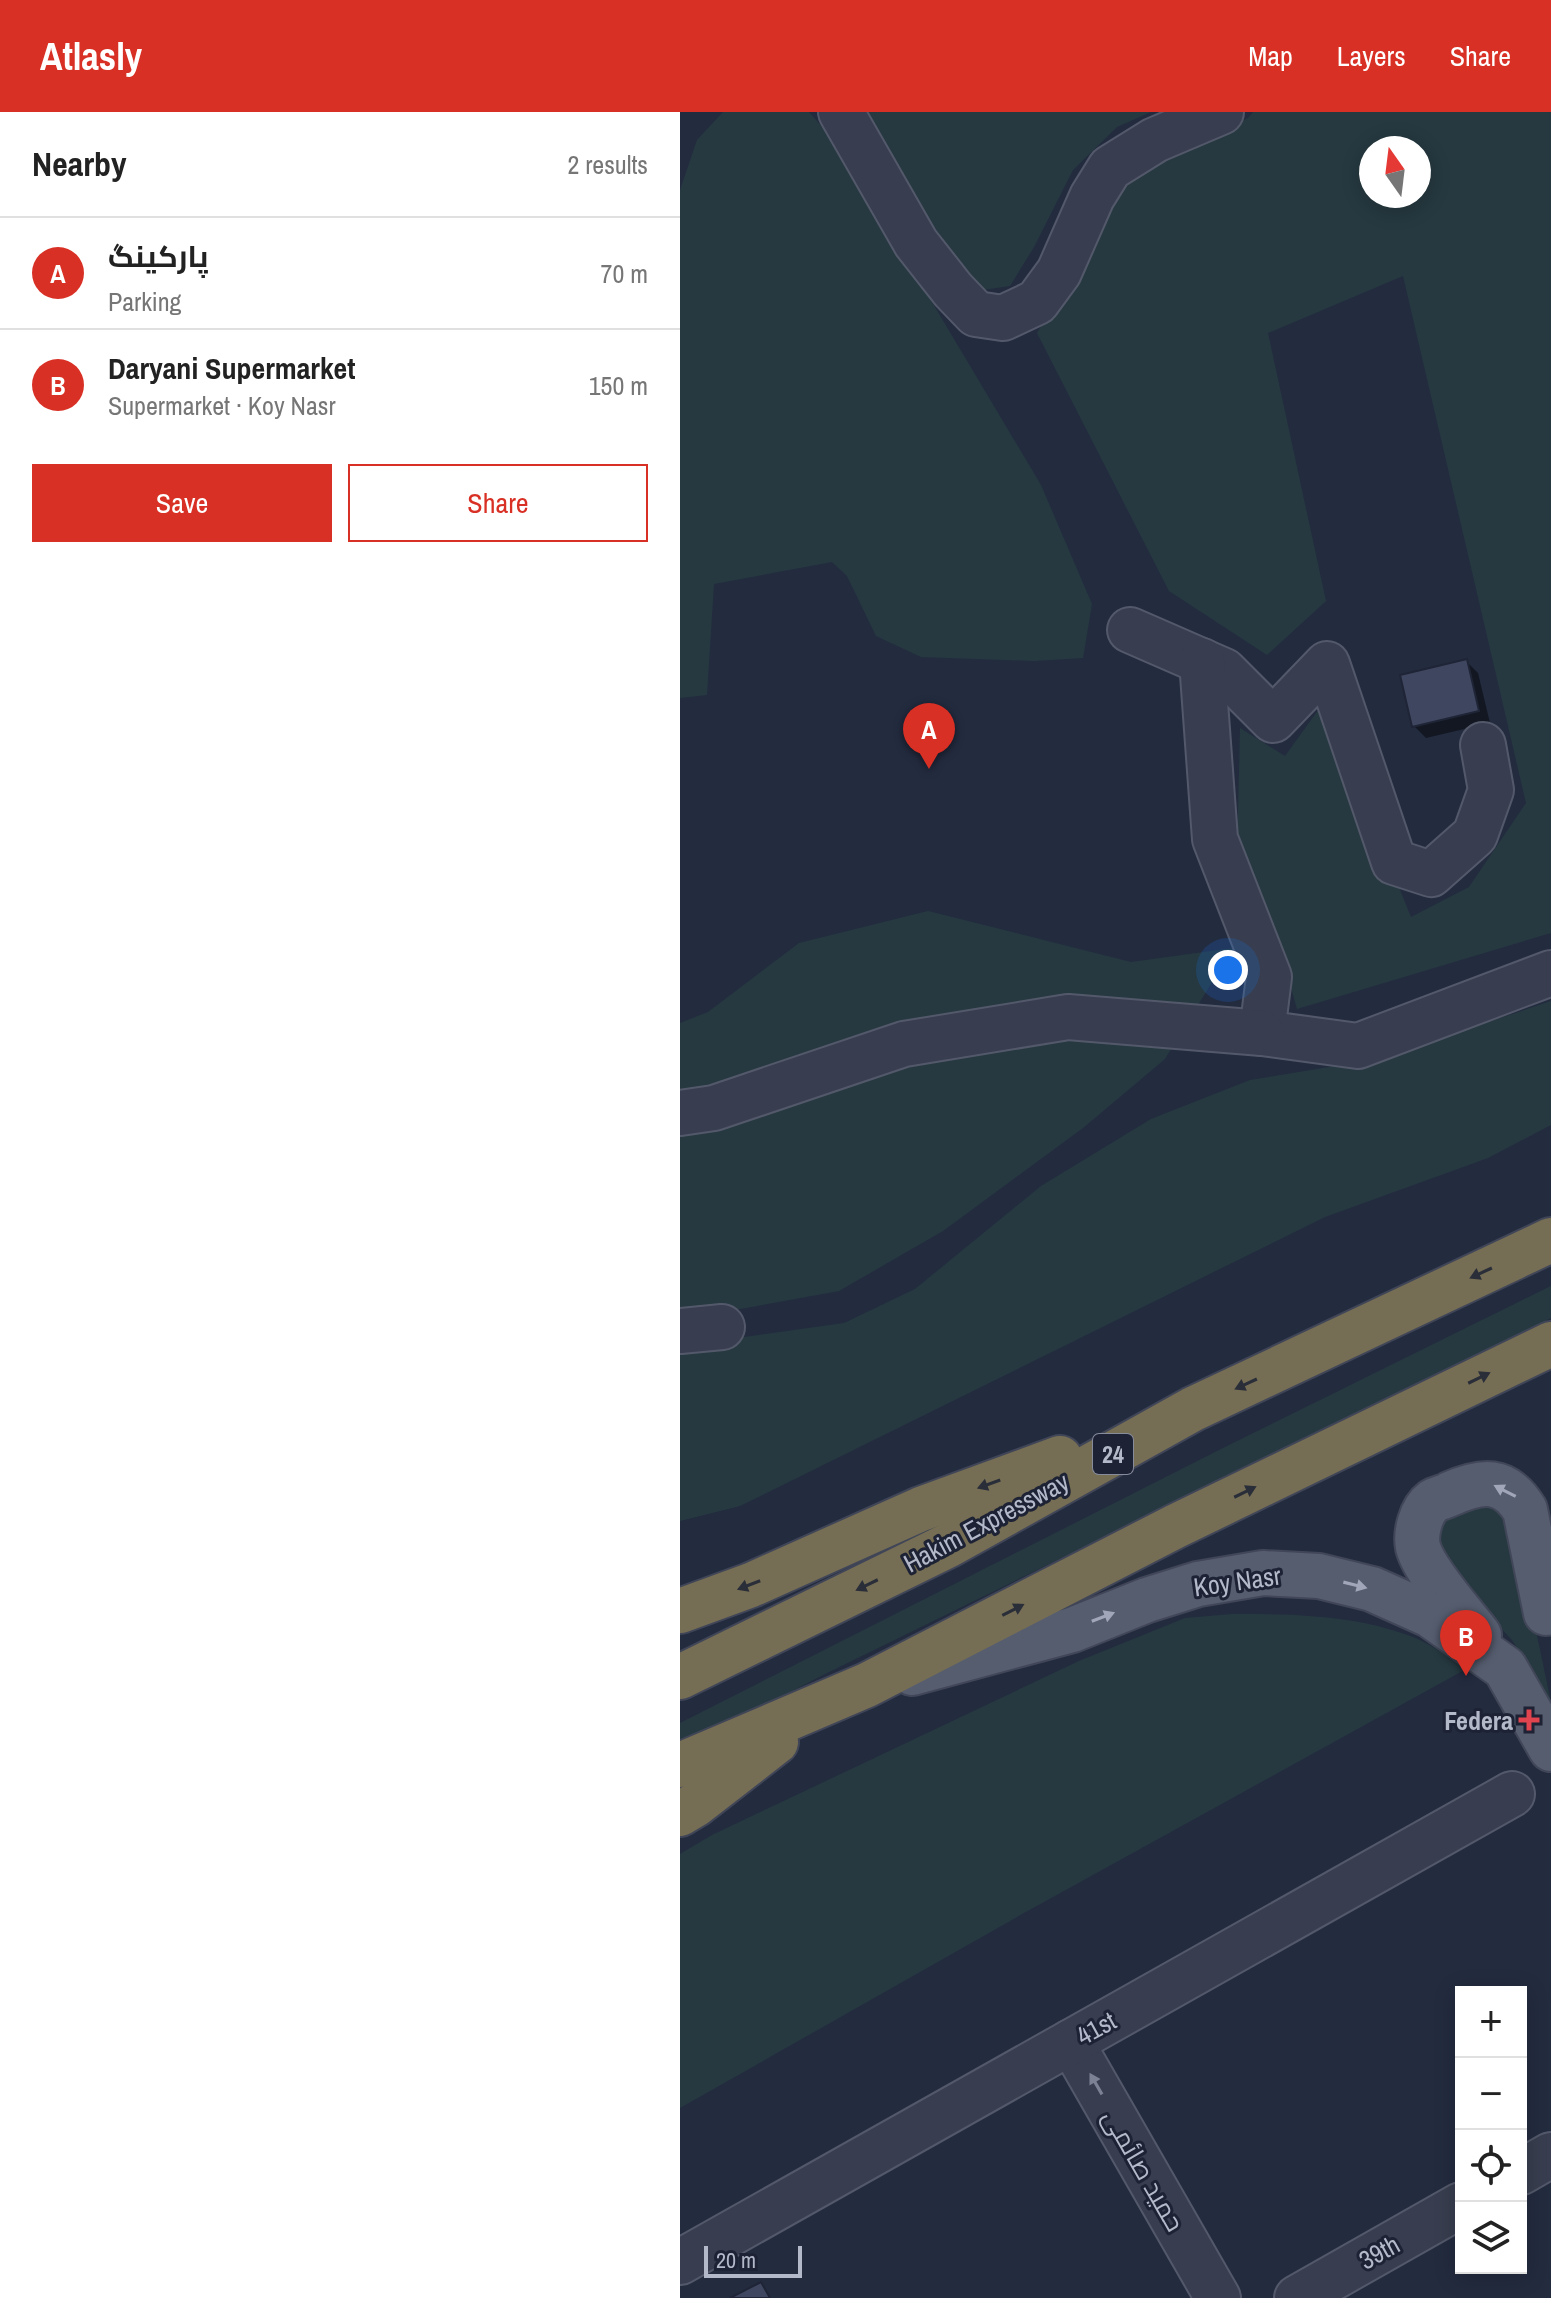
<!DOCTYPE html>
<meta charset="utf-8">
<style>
body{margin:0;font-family:"Archivo Narrow",Cairo,sans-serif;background:#f6f6f6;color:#222}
.controls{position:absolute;right:24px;bottom:24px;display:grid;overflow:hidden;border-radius:0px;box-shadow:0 4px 20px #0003}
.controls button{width:72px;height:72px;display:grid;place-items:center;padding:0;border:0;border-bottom:2px solid #e0e0e0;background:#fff;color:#222;font:40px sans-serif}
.compass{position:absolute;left:679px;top:24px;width:72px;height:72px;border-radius:50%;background:#fff;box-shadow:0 4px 20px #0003;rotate:346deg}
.scale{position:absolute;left:24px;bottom:20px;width:98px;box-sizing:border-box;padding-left:8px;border:4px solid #b4b9ca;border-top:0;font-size:22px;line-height:28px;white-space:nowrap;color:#b4b9ca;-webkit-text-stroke:6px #1d2334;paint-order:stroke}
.you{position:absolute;left:548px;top:858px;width:28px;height:28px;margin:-20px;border:6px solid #fff;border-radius:50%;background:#1a73e8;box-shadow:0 0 0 12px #1a73e833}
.badge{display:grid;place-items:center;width:52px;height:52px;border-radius:50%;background:#d93025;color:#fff;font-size:26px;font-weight:700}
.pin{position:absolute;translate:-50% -66px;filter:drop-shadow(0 2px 4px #0008)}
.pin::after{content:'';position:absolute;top:42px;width:28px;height:24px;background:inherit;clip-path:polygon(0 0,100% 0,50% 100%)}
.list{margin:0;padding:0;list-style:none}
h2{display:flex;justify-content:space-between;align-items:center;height:104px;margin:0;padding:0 32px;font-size:34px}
h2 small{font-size:26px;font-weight:400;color:#767676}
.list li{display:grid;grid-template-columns:52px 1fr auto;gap:24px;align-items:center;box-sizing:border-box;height:112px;padding:0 32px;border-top:2px solid #e0e0e0}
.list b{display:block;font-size:30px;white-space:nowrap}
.list p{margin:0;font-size:26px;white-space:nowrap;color:#767676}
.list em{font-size:26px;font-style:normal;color:#767676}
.actions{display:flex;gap:16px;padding:24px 32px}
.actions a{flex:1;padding:18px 0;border:2px solid #d93025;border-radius:0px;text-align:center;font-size:28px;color:#d93025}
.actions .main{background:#d93025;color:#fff}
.icon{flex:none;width:44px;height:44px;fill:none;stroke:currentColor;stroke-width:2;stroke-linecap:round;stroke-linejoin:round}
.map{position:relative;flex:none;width:871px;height:2186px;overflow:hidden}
header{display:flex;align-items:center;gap:48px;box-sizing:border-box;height:112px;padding:0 40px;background:#d93025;color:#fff}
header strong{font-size:38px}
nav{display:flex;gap:44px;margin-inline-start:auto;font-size:28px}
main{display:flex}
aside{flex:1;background:#fff}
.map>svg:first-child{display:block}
</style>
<header>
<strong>Atlasly</strong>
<nav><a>Map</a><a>Layers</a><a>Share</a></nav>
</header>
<main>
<aside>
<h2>Nearby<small>2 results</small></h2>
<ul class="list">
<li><span class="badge">A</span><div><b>پارکینگ</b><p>Parking</p></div><em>70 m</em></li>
<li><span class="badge">B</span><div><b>Daryani Supermarket</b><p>Supermarket · Koy Nasr</p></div><em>150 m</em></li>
</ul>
<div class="actions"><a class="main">Save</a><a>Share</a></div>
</aside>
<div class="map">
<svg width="871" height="2186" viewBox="0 0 871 2186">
<rect width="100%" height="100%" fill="#232b3f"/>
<!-- green -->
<g fill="#263940" fill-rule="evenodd">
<polygon points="43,0 129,0 159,34 361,373 412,492 403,546 354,549 241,545 196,524 167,464 152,450 34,472 27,583 0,586 0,78 17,28"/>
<polygon points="185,0 471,0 437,15 393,58 354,135 330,174 303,178 274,155"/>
<path d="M 573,0 L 871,0 L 871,821 L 617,897 L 602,844 L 556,784 L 560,616 L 605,644 L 644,590 L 731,805 L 789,775 L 846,691 L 723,164 L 588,221 L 646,489 L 587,543 L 489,479 L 357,221 L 440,77 L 486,42 L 568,6 ZM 691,36 L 739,36 L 739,84 L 691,84 Z"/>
<polygon points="248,799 451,850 553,836 485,947 403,1016 263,1119 159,1179 0,1208 0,911 28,900 119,831"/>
<polygon points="871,889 871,1013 808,1046 645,1105 60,1394 0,1409 0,1234 164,1211 235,1177 361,1074 471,1007 570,968 698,947"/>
<polygon points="871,1174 871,1206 141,1564 0,1638 0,1611 543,1336"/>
<polygon points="809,1391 828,1404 848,1481 871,1590 832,1528 766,1457 758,1428 763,1405"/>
<path d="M 552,1502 C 615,1502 681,1503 740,1528 C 756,1536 772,1547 788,1556 L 344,1801 L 0,1996 L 0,1742 L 32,1723 L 399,1549 L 505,1506 Z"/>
</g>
<!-- shadow -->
<polygon fill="#0007" points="786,549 798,561 810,611 746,626 734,614"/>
<!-- building -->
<g fill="#3f4760" stroke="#1f2536" stroke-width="2">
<polygon points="787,547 799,599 732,615 720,563"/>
<polygon points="81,2170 90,2186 50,2186"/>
</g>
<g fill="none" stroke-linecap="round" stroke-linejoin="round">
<defs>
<g id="minor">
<polyline points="161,0 236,131 273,178 296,202 323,206 357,190 379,160 412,85 430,56 475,28 541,0"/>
<polyline points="450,518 544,559 593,608 647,552 714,750 751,762 795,723 811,678 803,633"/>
<polyline points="522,549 535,727 589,865 582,921 678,934 871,861"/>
<polyline points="0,1001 34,996 224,932 388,905 582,921"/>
<polyline points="0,1219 42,1215"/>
<polyline points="391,1930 538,2186"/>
<polyline points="841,2060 871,2043"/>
<polyline points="0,2150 832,1682"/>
<polyline points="617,2186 781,2093"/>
</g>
<g id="major">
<path d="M 799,1523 C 783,1502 744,1459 738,1435 C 735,1421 741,1398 753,1389 C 758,1386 765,1385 770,1382 C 802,1368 825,1365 845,1398 L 866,1501"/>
<polyline points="232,1561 392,1518 467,1488 518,1472 583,1461 639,1464 692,1477 750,1503 825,1556 871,1637"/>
</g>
<g id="highway">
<polyline points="0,1499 71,1473 241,1397 380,1346"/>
<polyline points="0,1565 267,1434 513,1297 871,1128"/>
<polyline points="0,1653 187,1573 496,1414 871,1232"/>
<polyline points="0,1702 15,1693 96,1630"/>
</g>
</defs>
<!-- minor casing -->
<use href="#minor" stroke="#53596a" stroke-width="48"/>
<!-- major casing -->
<use href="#major" stroke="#414758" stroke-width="48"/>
<!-- highway casing -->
<use href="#highway" stroke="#404657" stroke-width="48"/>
<!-- minor -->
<use href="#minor" stroke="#383e4f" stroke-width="44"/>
<!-- major -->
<use href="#major" stroke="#565d6f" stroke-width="44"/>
<!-- highway -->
<use href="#highway" stroke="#766e54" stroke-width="44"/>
</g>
<!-- one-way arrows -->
<defs><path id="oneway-solid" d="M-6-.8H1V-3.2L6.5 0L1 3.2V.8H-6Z" transform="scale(2)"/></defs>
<g fill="#2a2e39">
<use href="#oneway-solid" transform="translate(801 1161) rotate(155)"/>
<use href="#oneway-solid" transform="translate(799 1266) rotate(-26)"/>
<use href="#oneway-solid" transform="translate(566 1272) rotate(155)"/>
<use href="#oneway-solid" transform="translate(309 1372) rotate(160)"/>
<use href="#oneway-solid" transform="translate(565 1380) rotate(-26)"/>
<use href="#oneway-solid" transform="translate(69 1473) rotate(159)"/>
<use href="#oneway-solid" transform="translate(187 1473) rotate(154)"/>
<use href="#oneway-solid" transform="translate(333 1498) rotate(-27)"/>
</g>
<g fill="#a1a7b8">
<use href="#oneway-solid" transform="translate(825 1379) rotate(-153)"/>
<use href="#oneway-solid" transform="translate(675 1473) rotate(14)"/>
<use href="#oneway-solid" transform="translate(423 1505) rotate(-21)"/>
</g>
<use fill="#7c8293" href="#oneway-solid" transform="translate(416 1972) rotate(-120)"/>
<!-- markers -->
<path fill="#e0444e" stroke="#1d2334" stroke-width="3" d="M845 1596h8v8h8v8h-8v8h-8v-8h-8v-8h8z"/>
<g text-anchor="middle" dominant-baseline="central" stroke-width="6" stroke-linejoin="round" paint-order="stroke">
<!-- shield labels -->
<rect fill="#1d2334" stroke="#878c9d" stroke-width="2" x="413" y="1322" width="40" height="40" rx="6"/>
<g font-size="24" font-weight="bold" fill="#b4b9ca">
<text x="433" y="1342">24</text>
</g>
<!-- street labels -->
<g font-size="26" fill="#b4b9ca" stroke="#1d2334">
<text transform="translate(306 1410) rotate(-28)">Hakim Expressway</text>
<text transform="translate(557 1469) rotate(-8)">Koy Nasr</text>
<text transform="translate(416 1916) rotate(-29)">41st</text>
<text transform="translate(464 2058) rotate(60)">حمید صائمی</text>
<text transform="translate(699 2140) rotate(-29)">39th</text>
</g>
<!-- poi labels -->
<g font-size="26" font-weight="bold" fill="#b4b9ca" stroke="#1d2334" text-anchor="end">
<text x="833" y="1608">Federa</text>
</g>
</g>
</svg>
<div class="controls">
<button>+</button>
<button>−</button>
<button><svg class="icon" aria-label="locate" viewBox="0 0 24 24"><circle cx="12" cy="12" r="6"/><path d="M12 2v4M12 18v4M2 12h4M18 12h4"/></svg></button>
<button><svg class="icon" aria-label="layers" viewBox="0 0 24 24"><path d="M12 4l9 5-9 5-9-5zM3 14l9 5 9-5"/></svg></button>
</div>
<svg class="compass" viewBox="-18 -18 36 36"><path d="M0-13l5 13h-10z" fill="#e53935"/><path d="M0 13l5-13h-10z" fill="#767676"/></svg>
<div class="scale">20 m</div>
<div class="you"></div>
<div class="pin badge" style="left:249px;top:657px">A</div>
<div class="pin badge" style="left:786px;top:1564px">B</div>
</div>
</main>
